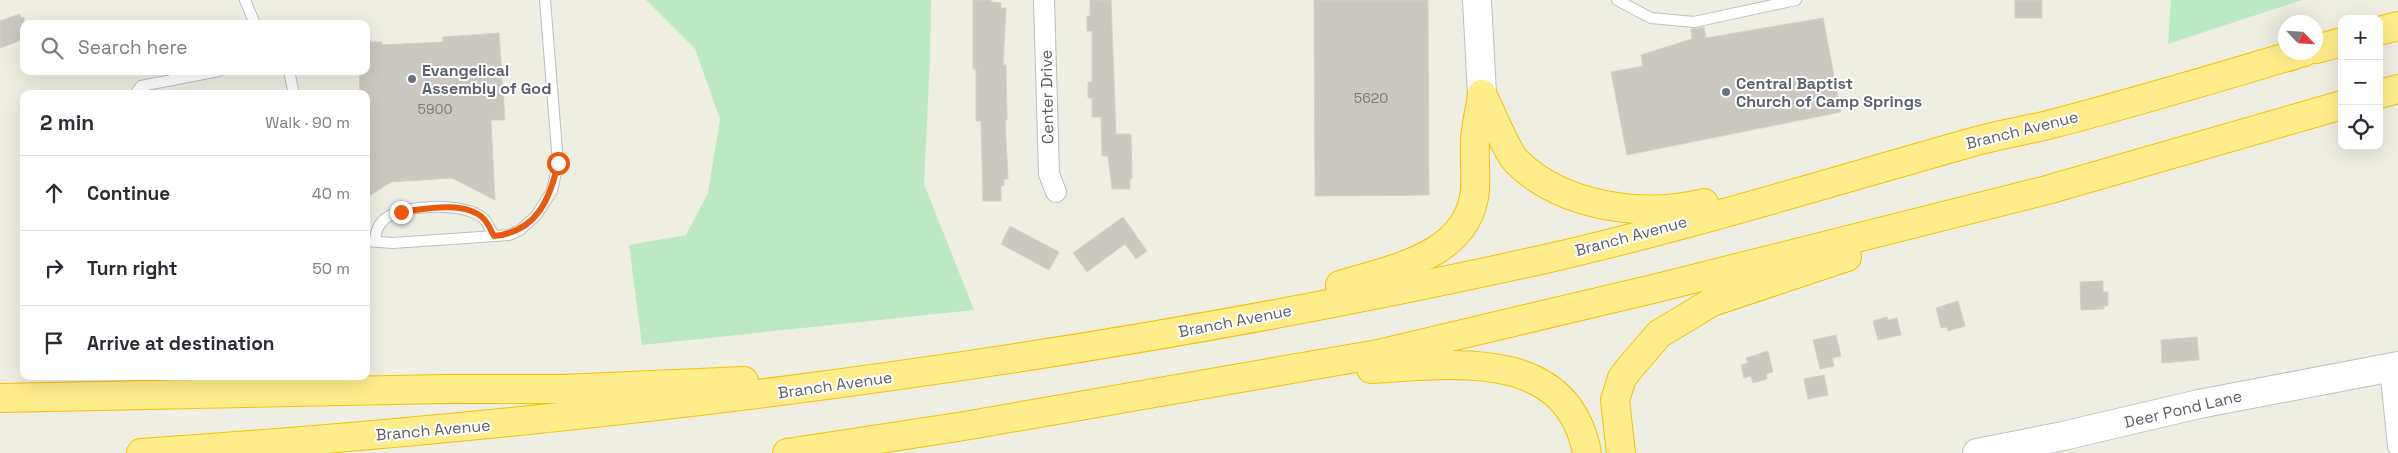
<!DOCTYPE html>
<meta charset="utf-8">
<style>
body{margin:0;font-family:"Space Grotesk",sans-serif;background:#f2f2f3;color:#2b2b33}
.controls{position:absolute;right:15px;top:15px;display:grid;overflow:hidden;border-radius:10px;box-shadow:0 5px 20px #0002}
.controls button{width:45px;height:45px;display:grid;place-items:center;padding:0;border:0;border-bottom:1px solid #e1e1e2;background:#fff;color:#2b2b33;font:25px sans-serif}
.compass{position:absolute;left:2278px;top:15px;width:45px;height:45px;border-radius:50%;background:#fff;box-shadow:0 5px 20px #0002;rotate:115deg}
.stop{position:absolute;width:15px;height:15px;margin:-11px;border:4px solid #ea580c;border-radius:50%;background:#fff}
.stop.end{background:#ea580c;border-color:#fff;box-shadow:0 1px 5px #0008}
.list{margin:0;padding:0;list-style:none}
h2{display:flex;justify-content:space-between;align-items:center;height:65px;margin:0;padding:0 20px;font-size:21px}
h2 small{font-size:16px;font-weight:400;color:#7c7c81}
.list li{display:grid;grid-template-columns:32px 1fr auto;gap:15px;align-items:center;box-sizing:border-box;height:75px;padding:0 20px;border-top:1px solid #e1e1e2}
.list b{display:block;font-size:19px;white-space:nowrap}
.list em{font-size:16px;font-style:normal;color:#7c7c81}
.icon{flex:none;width:28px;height:28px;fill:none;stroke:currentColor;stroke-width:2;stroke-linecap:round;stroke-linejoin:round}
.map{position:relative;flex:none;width:2398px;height:453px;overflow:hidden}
.search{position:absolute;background:#fff;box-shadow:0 5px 20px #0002;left:20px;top:20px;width:350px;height:55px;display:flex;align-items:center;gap:12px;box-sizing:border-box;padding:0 18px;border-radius:10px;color:#7c7c81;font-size:19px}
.panel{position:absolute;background:#fff;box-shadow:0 5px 20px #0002;left:20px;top:90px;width:350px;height:290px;border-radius:10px}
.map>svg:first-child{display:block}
</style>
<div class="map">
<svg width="2398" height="453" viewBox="0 0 2398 453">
<rect width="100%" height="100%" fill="#efeee3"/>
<!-- green -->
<g fill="#bde9c2">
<polygon points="646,0 931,0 930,60 924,184 974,310 642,345 629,245 686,235 708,193 720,119 695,49"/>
<polygon points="2171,0 2302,0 2168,44"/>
</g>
<!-- building -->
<g fill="#cac8c0" stroke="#d5d1c1">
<polygon points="973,0 991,0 991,2 1001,3 1001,8 1006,8 1003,65 1006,65 1007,120 1005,120 1008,179 1004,179 1004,185 1001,186 1001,201 983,201 981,121 976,121 976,69 973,69"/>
<polygon points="1090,0 1111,0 1116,134 1131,134 1132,179 1130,179 1130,189 1112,189 1108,156 1102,156 1101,117 1092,117 1092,98 1088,98 1088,82 1092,82 1092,31 1087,31 1087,16 1090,16"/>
<polygon points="1314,0 1428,0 1429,195 1315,196"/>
<rect x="2015" y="0" width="27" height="18"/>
<polygon points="20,14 21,18 24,17 24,39 0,48 0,21"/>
<polygon points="1823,18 1841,112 1627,155 1611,72 1643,66 1641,55 1692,39 1691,29 1704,27 1706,38"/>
<polygon points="499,33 505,120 491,120 495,200 452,178 391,182 366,198 366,94 360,94 359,71 366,71 366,42 382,42 382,45 443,42 443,37"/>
<polygon points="1123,217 1147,251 1136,259 1125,244 1087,272 1073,253"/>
<polygon points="1010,226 1059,252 1049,270 1001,244"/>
<polygon points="2103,281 2103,292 2108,292 2108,306 2104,306 2104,309 2081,310 2080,282"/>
<polygon points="1958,301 1965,326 1948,331 1947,327 1941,328 1936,308"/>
<polygon points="1887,317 1888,320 1897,318 1901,335 1878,340 1873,321"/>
<polygon points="1836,335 1841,356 1832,358 1834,366 1820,369 1813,340"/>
<polygon points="2197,337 2199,360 2162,363 2161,340"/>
<polygon points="1768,351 1773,372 1766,374 1767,379 1753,383 1751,376 1744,378 1741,365 1748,363 1746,358"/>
<polygon points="1824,375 1828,395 1808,399 1804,379"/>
</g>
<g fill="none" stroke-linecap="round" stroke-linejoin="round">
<defs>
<g id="lane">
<polyline points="245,0 255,24"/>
<polyline points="1617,0 1651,18 1694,22 1796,0"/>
<polyline points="289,71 294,94"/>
<polyline points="135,94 141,86 219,71"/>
<polyline points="366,241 393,243 509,235 520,230 535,217 552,191 558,163 545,0"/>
<path d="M 375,241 C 376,231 378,224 386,218 C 405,204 467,202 484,219 C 488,223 491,231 494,236"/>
</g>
<g id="street">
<polyline points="1044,0 1049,174 1056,192"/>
<polyline points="2390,368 2398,446"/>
</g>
<g id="secondary">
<polyline points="1477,0 1482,94"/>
<polyline points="1977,453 2063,436 2199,404 2398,366"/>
</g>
<g id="highway">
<polyline points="2379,31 2398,26"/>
<polyline points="2316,49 2342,42"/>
<path d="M 1482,94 C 1489,108 1508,154 1517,162 C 1563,207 1643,218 1704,203"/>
<polyline points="2379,94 2398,89"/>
<path d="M 1340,285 C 1391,269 1469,257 1475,190 C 1476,174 1474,157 1475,140 C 1476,125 1480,110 1482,94"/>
<path d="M 1371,369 C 1453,364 1567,347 1587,453"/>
<polyline points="0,398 444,389 562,389 744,381"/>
<path d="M 141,453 C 613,421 1083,362 1545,259 C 1689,226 1831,182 1973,142 C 1997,135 2023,131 2048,125 C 2134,103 2219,77 2304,52"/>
<polyline points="787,453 964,426 1378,354 1657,288 2047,190 2342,105"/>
<polyline points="1621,453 1615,400 1622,378 1628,370 1659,334 1712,302 1847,257"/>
</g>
</defs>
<!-- lane casing -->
<use href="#lane" stroke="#bbbdc3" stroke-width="12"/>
<!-- street casing -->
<use href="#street" stroke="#bbbdc3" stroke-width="22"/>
<!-- secondary casing -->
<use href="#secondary" stroke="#bcbfc6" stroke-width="30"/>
<!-- highway casing -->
<use href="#highway" stroke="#f3c000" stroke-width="30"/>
<!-- lane -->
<use href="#lane" stroke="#fff" stroke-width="10"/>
<!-- street -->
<use href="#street" stroke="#fff" stroke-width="20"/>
<!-- secondary -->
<use href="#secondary" stroke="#fff" stroke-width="28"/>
<!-- highway -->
<use href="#highway" stroke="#ffed8b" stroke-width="28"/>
</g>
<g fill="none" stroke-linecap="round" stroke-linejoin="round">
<!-- route -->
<path stroke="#ea580c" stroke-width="6" d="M 401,212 C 424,209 465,200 484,219 C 488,223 491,231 494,236 C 536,232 550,200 558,163"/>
</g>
<!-- markers -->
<g fill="#6b7280" stroke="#fff" stroke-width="2">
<circle cx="412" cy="79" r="5"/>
<circle cx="1726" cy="92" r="5"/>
</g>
<g text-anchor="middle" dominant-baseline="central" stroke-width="4" stroke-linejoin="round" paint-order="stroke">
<!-- number labels -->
<g font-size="14" fill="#77797c">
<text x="1371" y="98">5620</text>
<text x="435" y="109">5900</text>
</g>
<!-- worship labels -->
<g font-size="16" font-weight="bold" fill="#5b616d" stroke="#fff" text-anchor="start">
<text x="422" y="70">Evangelical<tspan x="422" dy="18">Assembly of God</tspan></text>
<text x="1736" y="83">Central Baptist<tspan x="1736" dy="18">Church of Camp Springs</tspan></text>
</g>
<!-- street labels -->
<g font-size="16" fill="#5b5f65" stroke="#fff">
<text transform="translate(1047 97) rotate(-91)">Center Drive</text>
<text transform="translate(2022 130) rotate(-14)">Branch Avenue</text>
<text transform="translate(1631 236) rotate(-15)">Branch Avenue</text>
<text transform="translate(1235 321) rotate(-11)">Branch Avenue</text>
<text transform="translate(835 385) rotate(-8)">Branch Avenue</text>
<text transform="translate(2183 409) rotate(-13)">Deer Pond Lane</text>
<text transform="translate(433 430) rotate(-5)">Branch Avenue</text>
</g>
</g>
</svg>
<div class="controls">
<button>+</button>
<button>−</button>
<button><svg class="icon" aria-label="locate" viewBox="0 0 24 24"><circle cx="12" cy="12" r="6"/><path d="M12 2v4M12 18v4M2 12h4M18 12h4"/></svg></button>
</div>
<svg class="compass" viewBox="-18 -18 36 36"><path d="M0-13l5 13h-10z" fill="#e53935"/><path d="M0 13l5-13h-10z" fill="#7c7c81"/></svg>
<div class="stop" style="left:558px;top:163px"></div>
<div class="stop end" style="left:401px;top:212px"></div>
<div class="search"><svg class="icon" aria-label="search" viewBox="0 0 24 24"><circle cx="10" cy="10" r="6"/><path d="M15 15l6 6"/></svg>Search here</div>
<section class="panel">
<h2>2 min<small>Walk · 90 m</small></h2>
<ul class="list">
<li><svg class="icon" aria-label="ahead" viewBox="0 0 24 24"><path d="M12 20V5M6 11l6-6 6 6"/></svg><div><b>Continue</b></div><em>40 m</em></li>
<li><svg class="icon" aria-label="right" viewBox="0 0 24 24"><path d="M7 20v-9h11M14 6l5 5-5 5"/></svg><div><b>Turn right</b></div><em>50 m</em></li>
<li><svg class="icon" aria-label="arrive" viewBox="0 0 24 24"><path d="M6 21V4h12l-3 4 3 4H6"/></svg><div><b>Arrive at destination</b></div></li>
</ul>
</section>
</div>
